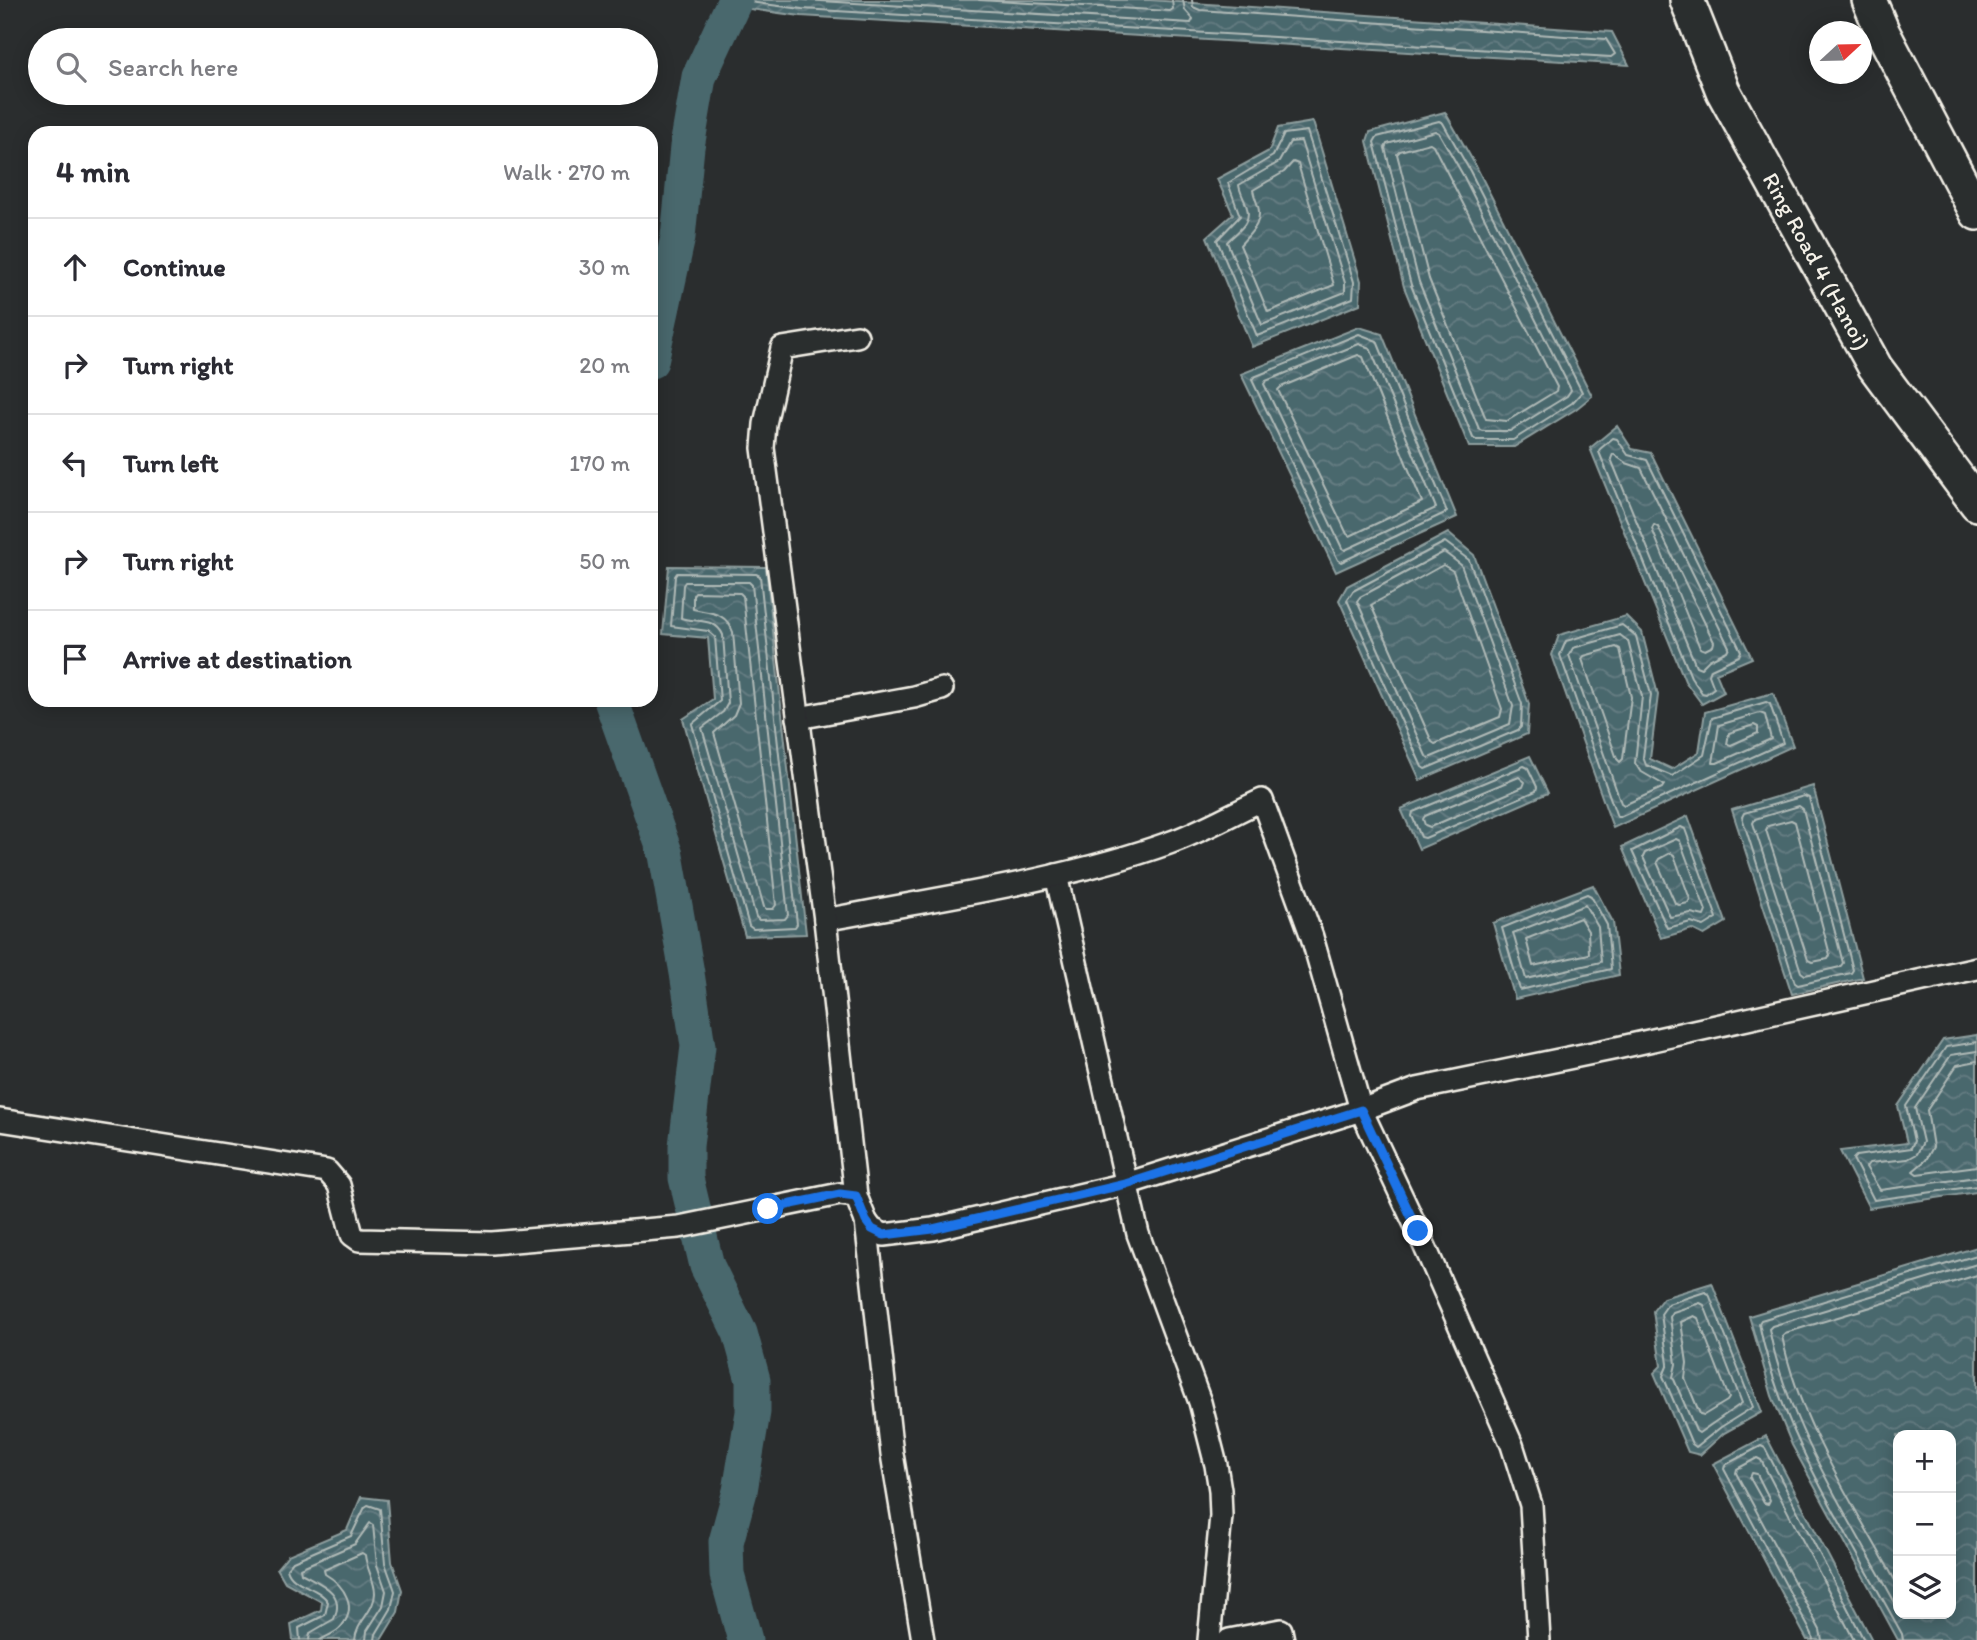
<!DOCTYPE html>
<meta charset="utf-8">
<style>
body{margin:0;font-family:Itim,sans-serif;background:#f2f2f3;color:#2b2b33}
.controls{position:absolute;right:21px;bottom:21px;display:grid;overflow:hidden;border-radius:14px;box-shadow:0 4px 18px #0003}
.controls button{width:63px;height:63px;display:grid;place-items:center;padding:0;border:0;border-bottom:2px solid #e1e1e2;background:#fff;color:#2b2b33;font:35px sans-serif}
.compass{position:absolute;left:1809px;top:21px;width:63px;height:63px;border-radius:50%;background:#fff;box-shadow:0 4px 18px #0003;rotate:68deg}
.stop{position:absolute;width:21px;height:21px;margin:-16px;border:5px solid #1a73e8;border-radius:50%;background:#fff}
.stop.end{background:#1a73e8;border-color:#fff;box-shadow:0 2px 7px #0008}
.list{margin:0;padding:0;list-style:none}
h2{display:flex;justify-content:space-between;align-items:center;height:91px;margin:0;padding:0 28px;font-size:30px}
h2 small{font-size:23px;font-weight:400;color:#7c7c81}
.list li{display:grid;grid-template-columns:46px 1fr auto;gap:21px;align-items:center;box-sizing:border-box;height:98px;padding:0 28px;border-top:2px solid #e1e1e2}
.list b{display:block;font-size:26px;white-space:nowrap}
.list em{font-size:23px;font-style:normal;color:#7c7c81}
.icon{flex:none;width:38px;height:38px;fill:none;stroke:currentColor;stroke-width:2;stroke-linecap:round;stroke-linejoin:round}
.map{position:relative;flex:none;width:1977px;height:1640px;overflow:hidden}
.search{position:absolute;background:#fff;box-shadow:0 4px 18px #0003;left:28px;top:28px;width:630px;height:77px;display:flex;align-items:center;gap:18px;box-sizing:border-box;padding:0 24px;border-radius:38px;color:#7c7c81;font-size:26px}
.panel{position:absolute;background:#fff;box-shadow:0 4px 18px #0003;left:28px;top:126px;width:630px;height:581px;border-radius:21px}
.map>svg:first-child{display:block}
</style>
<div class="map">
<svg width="1977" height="1640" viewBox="0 0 1977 1640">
<defs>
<pattern id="water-waves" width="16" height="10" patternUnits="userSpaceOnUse" patternTransform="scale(1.75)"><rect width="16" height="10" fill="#4a676d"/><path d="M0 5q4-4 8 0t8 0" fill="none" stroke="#657d82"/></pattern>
</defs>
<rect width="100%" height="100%" fill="#2a2d2e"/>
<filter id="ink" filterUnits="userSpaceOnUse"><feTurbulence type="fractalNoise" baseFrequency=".0143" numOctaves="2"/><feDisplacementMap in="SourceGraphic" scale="14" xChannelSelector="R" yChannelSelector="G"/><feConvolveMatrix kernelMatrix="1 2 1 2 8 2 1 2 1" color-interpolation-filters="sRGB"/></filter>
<g filter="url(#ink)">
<!-- water -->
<g fill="url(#water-waves)" stroke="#8e9e9e" stroke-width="2" fill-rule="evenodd">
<polygon points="722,0 1150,0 1612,32 1629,65 801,16 720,5"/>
<polygon points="1445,112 1477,168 1592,396 1576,409 1514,447 1469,447 1404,287 1367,141 1370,132"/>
<polygon points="1313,122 1361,281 1360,304 1252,347 1207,237 1233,214 1217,179 1269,151 1278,128"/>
<polygon points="1359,327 1382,334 1457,517 1336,572 1241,374"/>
<polygon points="1617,426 1632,449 1651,453 1752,658 1716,673 1724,692 1702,704 1685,681 1590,448"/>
<polygon points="1448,533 1474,555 1529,704 1527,734 1420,780 1339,600 1347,586"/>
<polygon points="669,566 766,567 806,934 745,936 683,719 713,699 708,638 663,634"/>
<polygon points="1626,616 1642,632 1658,695 1650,759 1672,769 1699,752 1705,712 1773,693 1793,746 1613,828 1552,655 1559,635"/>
<polygon points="1530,756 1548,793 1419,849 1401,809"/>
<polygon points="1813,786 1863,978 1792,994 1732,810"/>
<polygon points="1688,816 1726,922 1704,935 1692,929 1661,938 1622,847"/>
<polygon points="1593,885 1613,922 1619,975 1515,999 1493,923"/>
<polygon points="1977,1035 1977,1192 1869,1208 1840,1151 1907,1143 1898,1106 1943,1040"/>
<path d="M 1977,1247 L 1977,1640 L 1898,1640 L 1792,1445 L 1772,1396 L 1749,1316 ZM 1898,1435 L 1951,1435 L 1951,1614 L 1898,1614 Z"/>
<polygon points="1712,1283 1762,1412 1724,1433 1700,1455 1688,1452 1654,1373 1661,1366 1653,1311 1663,1298"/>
<polygon points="1766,1436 1872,1640 1807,1640 1713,1464"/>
<polygon points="361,1497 387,1500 392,1562 402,1590 398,1612 381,1640 293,1640 291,1624 321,1610 322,1602 285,1582 277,1568 288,1555 347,1530"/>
</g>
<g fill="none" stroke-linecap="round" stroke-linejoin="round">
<!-- shore -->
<g stroke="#b0bab7" stroke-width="2">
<polyline points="734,0 802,9 1611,57 1615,54 1606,39 1200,10 1193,7 1192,0"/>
<polyline points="804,0 1191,23 1193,19 1185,10 1183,0"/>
<polyline points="979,0 1170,11 1173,9 1172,0"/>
<polygon points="1439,121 1443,123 1470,171 1582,392 1572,403 1513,440 1476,440 1473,438 1411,285 1374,142 1377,137"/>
<polygon points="1307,131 1354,282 1353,298 1257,336 1217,240 1240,216 1228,183 1273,156 1284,134"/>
<polygon points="1435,131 1439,133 1463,175 1571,390 1567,396 1510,431 1482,431 1479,429 1419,282 1385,148 1387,144"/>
<path d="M 1301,141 L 1345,283 L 1345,292 L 1262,325 L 1227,242 C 1236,232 1252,224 1247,208 C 1245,200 1240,193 1239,185 L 1279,162 L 1290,142 Z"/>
<polygon points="1430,143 1433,145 1557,387 1556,391 1507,421 1486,419 1429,279 1397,154 1400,151"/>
<path d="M 1293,162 L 1298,164 L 1334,285 L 1268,312 L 1240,245 C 1250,233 1263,224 1258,206 C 1256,200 1254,196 1253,190 L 1284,172 Z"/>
<polygon points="1359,334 1377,341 1447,512 1341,562 1338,560 1252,380 1254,377"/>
<polygon points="1359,344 1370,348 1436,508 1345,550 1342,548 1264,384 1266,381"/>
<polygon points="1358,355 1363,357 1422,502 1350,536 1347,534 1278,390 1281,387"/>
<polygon points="1613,438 1617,439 1628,455 1647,460 1741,651 1739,656 1711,669 1709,675 1714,688 1706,694 1702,693 1691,677 1599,452 1600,449"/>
<polygon points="1613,454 1626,463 1641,468 1729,647 1727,651 1709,660 1701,668 1696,666 1611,459"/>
<polygon points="1654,525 1658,527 1714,642 1713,646 1705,650 1700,648 1652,529"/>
<polygon points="1445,542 1469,560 1522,704 1521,727 1518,730 1425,769 1422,767 1347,600 1353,591"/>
<polygon points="1444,552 1461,565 1513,706 1510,724 1429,758 1426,756 1357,601 1360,597"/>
<polygon points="1443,565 1453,571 1502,709 1500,717 1435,744 1432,742 1371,605"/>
<polygon points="677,573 756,574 760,576 797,924 795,927 753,929 749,926 692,724 720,701 715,637 708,631 671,626 675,576"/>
<path d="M 685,582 L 749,582 L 752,585 L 788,915 L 785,919 L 759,920 L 756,917 L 702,728 L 723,712 L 728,703 L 723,635 C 715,617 696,623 681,618 L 683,585 Z"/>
<path d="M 695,592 L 740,593 L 743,596 L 776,905 L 773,909 L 766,909 L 764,907 L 714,733 L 734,715 L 739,703 L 733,632 C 726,612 711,613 693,609 L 693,595 Z"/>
<polygon points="1622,625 1636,636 1651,695 1643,757 1646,765 1672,776 1704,755 1712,718 1766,702 1770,704 1783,743 1620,817 1617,817 1560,655 1566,641"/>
<polygon points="1620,635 1628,641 1642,696 1635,763 1640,771 1664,785 1662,788 1624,805 1621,803 1569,655 1573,648"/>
<polygon points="1616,647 1620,649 1631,697 1623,759 1620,762 1617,759 1582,659 1584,656"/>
<polygon points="1760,713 1765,715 1771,739 1717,763 1713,763 1719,725"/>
<polygon points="1754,725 1758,727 1758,733 1731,745 1727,744 1729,733"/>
<polygon points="1524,766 1528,768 1537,787 1536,791 1425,838 1421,837 1412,816 1413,812"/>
<polygon points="1519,777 1525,782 1523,787 1430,827 1425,825 1423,819 1425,816"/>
<polygon points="1804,796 1809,798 1853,970 1851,973 1798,985 1795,983 1742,817 1744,813"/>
<polygon points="1799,806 1803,809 1843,963 1840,967 1805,975 1801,972 1753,823 1755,819"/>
<polygon points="1791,820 1795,822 1830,955 1828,959 1812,962 1808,960 1766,830 1768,826"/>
<polygon points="1681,827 1685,829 1717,918 1704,926 1691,922 1667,928 1632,851"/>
<polygon points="1676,839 1680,841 1706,911 1704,916 1691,913 1670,917 1643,857 1645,853"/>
<polygon points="1670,853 1674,855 1690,899 1688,903 1679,905 1675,903 1657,862 1659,859"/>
<polygon points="1587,894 1591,896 1607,925 1611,969 1520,990 1502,928"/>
<polygon points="1585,905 1598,927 1601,962 1526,979 1513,933"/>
<polygon points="1580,918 1588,931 1589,954 1533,966 1526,939"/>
<polyline points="1977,1042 1946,1047 1906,1106 1914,1141 1911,1148 1856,1156 1853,1159 1874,1200 1977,1186"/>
<polyline points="1977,1051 1951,1055 1915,1108 1923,1142 1917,1154 1908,1159 1869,1163 1866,1167 1880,1190 1977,1177"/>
<polyline points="1977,1061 1957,1065 1927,1110 1933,1147 1926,1160 1913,1171 1917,1174 1977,1166"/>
<polygon points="1705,1292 1709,1294 1753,1407 1721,1427 1696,1447 1692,1444 1663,1376 1668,1364 1661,1314 1668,1304"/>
<polygon points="1700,1303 1704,1305 1742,1403 1699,1433 1696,1431 1673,1377 1676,1364 1670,1317 1673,1312"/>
<polygon points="1694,1316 1698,1318 1729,1398 1727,1401 1704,1415 1700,1414 1685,1378 1687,1363 1681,1322"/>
<polygon points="1752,1473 1757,1474 1770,1500 1768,1504 1764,1503 1750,1478"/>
<path d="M 1898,1586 C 1855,1506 1800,1426 1782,1336 L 1785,1333 L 1977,1275"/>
<path d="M 1898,1608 C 1850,1519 1789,1429 1769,1329 L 1772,1326 L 1977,1264"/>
<path d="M 300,1640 L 299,1628 L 325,1615 L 328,1602 C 319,1586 291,1586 287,1568 L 293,1561 L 351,1536 L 365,1507 L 368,1505 L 380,1509 L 385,1563 L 395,1591 L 391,1609 L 376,1634 L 375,1640"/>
<path d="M 309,1640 L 310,1633 L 334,1619 C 346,1592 321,1584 301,1573 L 300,1568 L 355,1544 L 370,1523 L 373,1525 L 377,1565 L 386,1591 L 383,1606 L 367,1631 L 366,1640"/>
<path d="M 320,1640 C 326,1636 334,1634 339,1629 C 360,1608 344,1585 325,1574 L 324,1570 L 362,1553 L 365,1555 C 366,1568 375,1581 375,1593 C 375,1611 356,1622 355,1640"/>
<polyline points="1813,1640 1812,1634 1724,1469 1725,1465 1761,1446 1765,1448 1864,1640"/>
<polyline points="1822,1640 1820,1630 1736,1473 1737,1469 1757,1458 1761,1460 1854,1640"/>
<path d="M 1903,1640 L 1902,1634 C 1849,1536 1780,1432 1759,1323 L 1761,1320 L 1977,1255"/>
</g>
<!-- river -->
<g stroke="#4a676d" stroke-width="35">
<polyline points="651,361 678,237 687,147 699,77 735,0"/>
<polyline points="611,700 666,855 687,973 698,1046 686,1146 686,1178 707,1266 740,1333 753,1380 753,1412 740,1491 726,1542 727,1575 745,1640"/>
</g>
<defs>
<g id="street">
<polyline points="798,718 914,697 942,689"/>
<polyline points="1056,875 1138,1234 1200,1402 1216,1465 1220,1490 1221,1516 1209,1640"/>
<path d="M 825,920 C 937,898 1063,881 1169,843 C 1201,832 1231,814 1262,800 L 1312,937 L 1361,1110 L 1418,1231 L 1512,1445 L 1531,1505 L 1539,1640"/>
<polyline points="0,1120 327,1171 339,1185 352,1235 359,1240 492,1243 679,1227 840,1194 856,1196 866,1221 872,1229 884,1235 933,1229 1126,1184 1361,1110 1417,1089 1617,1048 1977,968"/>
<polyline points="856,1196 825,920 763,448 765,424 782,348 857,336"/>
<polyline points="866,1221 892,1454 923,1640"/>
<polyline points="1229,1640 1281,1630 1283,1640"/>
</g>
<g id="primary">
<path id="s1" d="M 1687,0 L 1723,91 L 1875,367 L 1977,504"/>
<polyline points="1869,0 1883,33 1977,213"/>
</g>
</defs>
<!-- street casing -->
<use href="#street" stroke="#f4f1e8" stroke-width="26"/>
<!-- primary casing -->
<use href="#primary" stroke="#f4f1e8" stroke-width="38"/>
<!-- street -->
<use href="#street" stroke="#2a2d2e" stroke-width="21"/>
<!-- primary -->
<use href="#primary" stroke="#2a2d2e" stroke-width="33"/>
</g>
</g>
<g fill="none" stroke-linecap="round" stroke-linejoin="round" filter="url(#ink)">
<!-- route -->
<polyline stroke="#1a73e8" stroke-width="9" points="768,1209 840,1194 856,1196 866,1221 872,1229 884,1235 933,1229 1126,1184 1361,1110 1418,1231"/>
</g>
<g text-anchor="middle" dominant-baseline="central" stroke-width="5" stroke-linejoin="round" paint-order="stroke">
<!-- street labels -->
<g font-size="23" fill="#f4f1e8" stroke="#2a2d2e">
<text stroke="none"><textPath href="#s1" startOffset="292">Ring Road 4 (Hanoi)</textPath></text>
</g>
</g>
</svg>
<div class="controls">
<button>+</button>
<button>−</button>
<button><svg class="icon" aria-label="layers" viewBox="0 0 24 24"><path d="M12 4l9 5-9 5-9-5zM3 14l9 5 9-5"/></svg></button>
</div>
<svg class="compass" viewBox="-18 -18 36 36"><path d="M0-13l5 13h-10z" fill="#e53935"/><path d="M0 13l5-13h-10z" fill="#7c7c81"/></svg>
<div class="stop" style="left:768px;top:1209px"></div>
<div class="stop end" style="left:1418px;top:1231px"></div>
<div class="search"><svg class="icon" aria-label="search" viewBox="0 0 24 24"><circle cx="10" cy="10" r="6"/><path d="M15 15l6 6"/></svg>Search here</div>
<section class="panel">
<h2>4 min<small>Walk · 270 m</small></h2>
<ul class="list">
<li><svg class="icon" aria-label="ahead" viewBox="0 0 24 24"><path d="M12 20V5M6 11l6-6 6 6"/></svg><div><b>Continue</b></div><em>30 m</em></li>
<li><svg class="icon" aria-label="right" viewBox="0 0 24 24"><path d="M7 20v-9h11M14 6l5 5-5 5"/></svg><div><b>Turn right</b></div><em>20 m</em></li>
<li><svg class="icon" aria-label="left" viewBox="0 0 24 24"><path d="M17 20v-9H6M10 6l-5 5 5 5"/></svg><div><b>Turn left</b></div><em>170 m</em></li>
<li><svg class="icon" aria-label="right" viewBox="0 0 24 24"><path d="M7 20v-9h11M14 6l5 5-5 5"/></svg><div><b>Turn right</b></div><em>50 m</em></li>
<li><svg class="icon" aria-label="arrive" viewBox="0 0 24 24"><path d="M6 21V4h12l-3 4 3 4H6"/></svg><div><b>Arrive at destination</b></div></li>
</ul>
</section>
</div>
